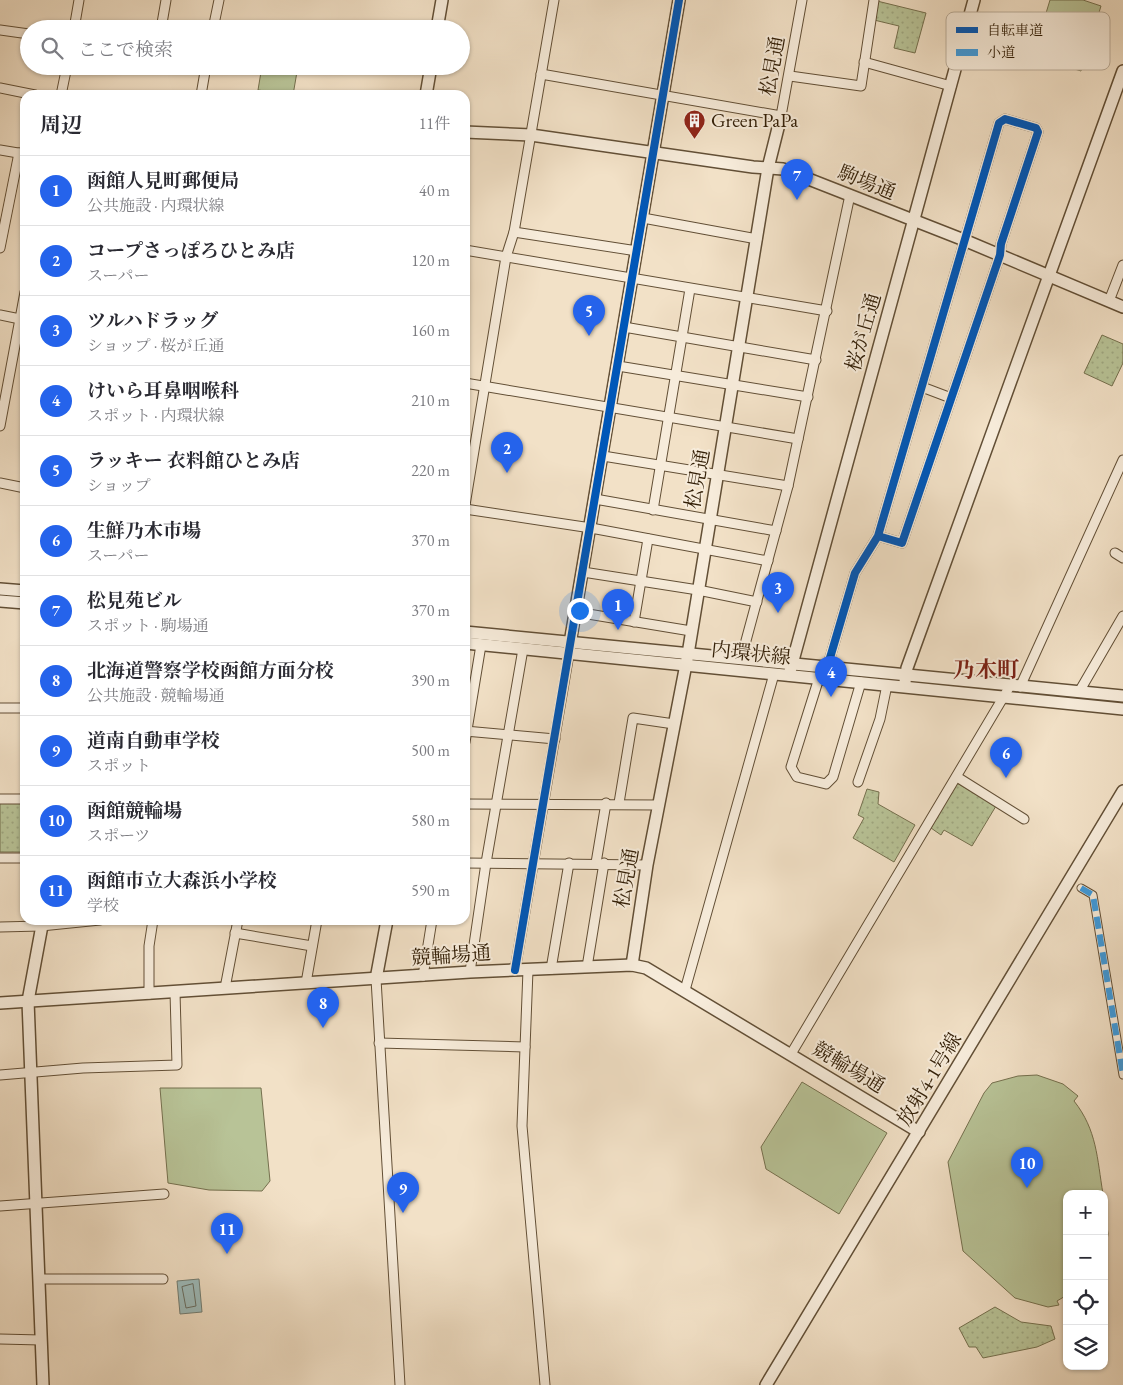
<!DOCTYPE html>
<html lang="ja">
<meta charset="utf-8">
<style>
body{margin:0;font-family:"EB Garamond","Noto Serif JP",serif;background:#f2f2f3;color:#2b2b33}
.controls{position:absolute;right:15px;bottom:15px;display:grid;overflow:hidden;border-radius:10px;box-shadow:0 1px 4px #0004}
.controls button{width:45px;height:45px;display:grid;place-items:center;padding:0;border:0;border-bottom:1px solid #e1e1e2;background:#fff;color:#2b2b33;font:25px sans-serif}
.you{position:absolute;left:579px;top:610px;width:18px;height:18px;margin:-12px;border:4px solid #fff;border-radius:50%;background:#1a73e8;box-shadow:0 0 0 8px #1a73e833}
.badge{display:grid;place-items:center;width:32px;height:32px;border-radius:50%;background:#2563eb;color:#fff;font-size:16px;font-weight:700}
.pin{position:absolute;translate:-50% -41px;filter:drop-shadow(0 1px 2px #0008)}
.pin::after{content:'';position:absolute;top:26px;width:18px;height:15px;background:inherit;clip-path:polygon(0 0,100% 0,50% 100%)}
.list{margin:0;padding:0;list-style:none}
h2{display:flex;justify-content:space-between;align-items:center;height:65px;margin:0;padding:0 20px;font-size:21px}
h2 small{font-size:16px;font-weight:400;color:#7c7c81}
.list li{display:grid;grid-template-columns:32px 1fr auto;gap:15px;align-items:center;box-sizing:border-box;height:70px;padding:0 20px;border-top:1px solid #e1e1e2}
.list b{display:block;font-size:19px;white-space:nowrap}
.list p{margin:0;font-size:16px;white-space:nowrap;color:#7c7c81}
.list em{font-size:16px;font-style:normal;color:#7c7c81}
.icon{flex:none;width:28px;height:28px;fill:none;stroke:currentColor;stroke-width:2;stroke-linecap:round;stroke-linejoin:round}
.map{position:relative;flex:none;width:1123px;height:1385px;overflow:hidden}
.search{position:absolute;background:#fff;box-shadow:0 1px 4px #0004;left:20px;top:20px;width:450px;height:55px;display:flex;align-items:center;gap:12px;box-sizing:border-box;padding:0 18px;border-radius:28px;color:#7c7c81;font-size:19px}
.panel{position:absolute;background:#fff;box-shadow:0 1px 4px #0004;left:20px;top:90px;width:450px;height:835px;border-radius:15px}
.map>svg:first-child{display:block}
</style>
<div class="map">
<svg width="1123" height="1385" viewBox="0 0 1123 1385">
<defs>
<pattern id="grass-dots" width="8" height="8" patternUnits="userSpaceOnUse" patternTransform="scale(1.25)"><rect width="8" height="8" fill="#b8c397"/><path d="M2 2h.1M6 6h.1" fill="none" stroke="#9fa781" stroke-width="1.8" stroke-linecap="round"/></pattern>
</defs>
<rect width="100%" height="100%" fill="#f2e1c7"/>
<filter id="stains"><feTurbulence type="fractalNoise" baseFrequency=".004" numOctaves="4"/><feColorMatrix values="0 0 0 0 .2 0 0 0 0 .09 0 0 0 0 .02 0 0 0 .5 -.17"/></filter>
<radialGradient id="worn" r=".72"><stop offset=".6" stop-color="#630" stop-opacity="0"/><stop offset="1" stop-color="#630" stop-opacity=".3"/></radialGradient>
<!-- grass -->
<g fill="url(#grass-dots)" stroke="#75704e">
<polygon points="877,1 926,13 915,53 894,48 899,26 874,20"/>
<polygon points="1102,335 1123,344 1123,363 1112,386 1084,373"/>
<polygon points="957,783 996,806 972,846 944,830 941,835 931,828"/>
<polygon points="867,789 879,792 878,804 915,825 894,862 853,838 864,818 858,815"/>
<rect x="0" y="803" width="25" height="49"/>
<polygon points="995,1307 1021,1322 1051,1326 1055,1339 1037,1347 983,1358 976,1347 969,1347 959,1328"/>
</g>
<!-- garden -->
<g fill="#b8c397" stroke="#75704e">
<polygon points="1050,0 1083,0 1101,6 1081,71 1033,56"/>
<polygon points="262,66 298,66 293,95 258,90"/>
<path d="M 1037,1075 L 1063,1084 L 1078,1096 L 1074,1101 C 1097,1130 1097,1158 1103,1194 L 1067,1194 L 1067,1295 L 1057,1301 L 1059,1305 L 1048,1307 L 1015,1298 L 963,1251 L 948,1162 L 984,1093 L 992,1083 L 1018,1076 Z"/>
<polygon points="802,1082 887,1133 839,1214 766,1169 761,1147"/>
<polygon points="160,1088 261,1088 270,1181 262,1191 209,1190 168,1183"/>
<polygon points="1104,1201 1108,1234 1104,1259"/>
</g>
<!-- water -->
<polygon fill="#9dbcbc" stroke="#727d73" points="199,1279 202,1312 180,1314 177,1281"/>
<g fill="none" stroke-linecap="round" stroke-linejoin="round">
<!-- shore -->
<polygon stroke="#686d61" stroke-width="1" points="193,1284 196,1306 186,1308 182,1287"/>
<defs>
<polyline id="pedestrian" points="1081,888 1093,895 1123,1075"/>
<g id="minor">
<polyline points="74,29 79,0"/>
<polyline points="161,29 166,0"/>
<polyline points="213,29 219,0"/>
<polyline points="0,30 29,34"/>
<polyline points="864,62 951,86"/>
<polyline points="541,74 781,116 802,0"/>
<polyline points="790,76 861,86 874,0"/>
<polyline points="0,88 35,95"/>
<polyline points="61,95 67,66"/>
<polyline points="201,95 206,66"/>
<polyline points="0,150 24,154"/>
<polyline points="643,218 757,239"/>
<polyline points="514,232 637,251"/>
<polyline points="0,248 19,153"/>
<polyline points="465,250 827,311"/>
<polyline points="1109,301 1123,265"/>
<polyline points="0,315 20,319"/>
<polyline points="624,327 816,360"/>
<polyline points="618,366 808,397"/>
<polyline points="465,383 798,439"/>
<polyline points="922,387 951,398"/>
<polyline points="0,426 25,292"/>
<polyline points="603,456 788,486"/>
<polyline points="0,483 25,488"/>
<polyline points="595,499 776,531"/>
<polyline points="465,505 506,257 514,232 554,0"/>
<polyline points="465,509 591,528 768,561"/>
<polyline points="653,510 690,289"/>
<polyline points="1115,553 1123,558"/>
<polyline points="583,572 698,590 757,602"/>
<polyline points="576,612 691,631"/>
<polyline points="634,622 648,539"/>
<polyline points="741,659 788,486 850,195"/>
<polyline points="827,668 855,573 878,536 999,123 1005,119 1036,128 1038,132 1001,244 1000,255 902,543 878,536"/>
<polyline points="819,678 791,767 797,777 826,784 833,777 861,682"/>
<polyline points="1020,687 1123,460"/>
<polyline points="1079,692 1123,616"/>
<polyline points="0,708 25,708"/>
<polyline points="465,731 555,739"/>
<polyline points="465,742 481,645"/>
<polyline points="957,777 1024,819"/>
<polyline points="858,782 880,719 887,685"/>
<polyline points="0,799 25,799"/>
<polyline points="619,803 633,718 674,724"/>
<polyline points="465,804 659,805"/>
<polyline points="0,858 25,858"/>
<polyline points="465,863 647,865"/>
<polyline points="596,863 606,803"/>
<polyline points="0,927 41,926 100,920"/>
<polyline points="235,933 312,946"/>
<polyline points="587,967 604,863"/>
<polyline points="551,969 569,863"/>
<polyline points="515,970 570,648"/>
<polyline points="528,970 522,1126 545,1385"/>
<polyline points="470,972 486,863 523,649"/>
<polyline points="423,976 432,920"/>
<polyline points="376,979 400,1385"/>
<polyline points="306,983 317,920"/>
<polyline points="225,988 238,920"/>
<polyline points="685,990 774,674"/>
<polyline points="149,994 149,946 153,920"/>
<polyline points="379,1043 525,1047"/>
<polyline points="791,1054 1010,686"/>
<polyline points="0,1075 83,1068 177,1065 175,992"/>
<polyline points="0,1206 164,1194"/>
<polyline points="39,1279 163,1279"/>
<polyline points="0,1339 41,1340"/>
</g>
<g id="tertiary">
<polyline points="437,29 442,0"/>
<polyline points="426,95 431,66"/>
<polyline points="465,132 531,135 753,167 783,169 964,240 1123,307"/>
<polyline points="0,589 25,591"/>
<polyline points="0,601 25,603"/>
<polyline points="465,632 1123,696"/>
<polyline points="465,643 1123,709"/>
<polyline points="570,643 679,0"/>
<polyline points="789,675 974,0"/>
<polyline points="905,682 907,668 1123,71"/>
<polyline points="43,920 28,1001 43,1385"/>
<polyline points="632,965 647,865 688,654 768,168 781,116"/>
<polyline points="376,979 387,920"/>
<polyline points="0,1003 470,972 632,965 646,968 919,1132"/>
<polyline points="766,1385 1123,791"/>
</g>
</defs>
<!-- pedestrian casing -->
<use href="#pedestrian" stroke="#624f36" stroke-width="9"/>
<!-- minor casing -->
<use href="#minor" stroke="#624f36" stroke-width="11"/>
<!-- tertiary casing -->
<use href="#tertiary" stroke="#624f36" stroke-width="14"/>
<!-- pedestrian -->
<use href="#pedestrian" stroke="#f7ecdb" stroke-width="7"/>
<!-- minor -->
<use href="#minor" stroke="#f7ecdb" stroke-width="9"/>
<!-- tertiary -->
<use href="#tertiary" stroke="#f7ecdb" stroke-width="11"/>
<!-- quiet -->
<polyline stroke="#3e9bdd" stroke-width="6" stroke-dasharray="12 6" stroke-linecap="butt" points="1081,888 1093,895 1123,1075"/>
<defs>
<g id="cycleway">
<polyline points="827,668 855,573 878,536 999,123 1005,119 1036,128 1038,132 1001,244 1000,255 902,543 878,536"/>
<polyline points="515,970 679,0"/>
</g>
</defs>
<!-- cycleway casing -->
<use href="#cycleway" stroke="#f7ecdb" stroke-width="11"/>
<!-- cycleway -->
<use href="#cycleway" stroke="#0057b8" stroke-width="8"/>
</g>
<!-- icons -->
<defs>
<symbol id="building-pin" viewBox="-11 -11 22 30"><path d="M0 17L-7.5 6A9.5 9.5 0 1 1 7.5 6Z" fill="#8f2418" stroke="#f7ecdb"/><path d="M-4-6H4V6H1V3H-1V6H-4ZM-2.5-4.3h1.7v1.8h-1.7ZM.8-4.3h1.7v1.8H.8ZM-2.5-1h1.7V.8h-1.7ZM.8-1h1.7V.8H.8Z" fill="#fff"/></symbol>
</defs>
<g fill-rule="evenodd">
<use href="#building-pin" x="682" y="108" width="25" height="34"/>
</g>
<g text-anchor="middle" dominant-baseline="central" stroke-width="4" stroke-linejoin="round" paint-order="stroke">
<!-- street labels -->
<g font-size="20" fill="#321e06" stroke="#f7ecdb">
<text transform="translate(772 66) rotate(-80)">松見通</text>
<text transform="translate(867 182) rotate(22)">駒場通</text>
<text transform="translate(863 332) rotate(-74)">桜が丘通</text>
<text transform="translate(697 479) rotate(-80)">松見通</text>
<text transform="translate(751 653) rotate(6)">内環状線</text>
<text transform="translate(626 878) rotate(-80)">松見通</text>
<text transform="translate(451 955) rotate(-4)">競輪場通</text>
<text transform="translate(849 1067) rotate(31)">競輪場通</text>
<text transform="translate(929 1079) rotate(-59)">放射4-1号線</text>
</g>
<!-- poi labels -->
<g font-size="20" fill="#321e06" stroke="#f7ecdb" text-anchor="start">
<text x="711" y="120">Green PaPa</text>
</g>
<!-- quarter labels -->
<g font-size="22" font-weight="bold" fill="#7a1f14" stroke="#f7ecdb">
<text x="986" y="669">乃木町</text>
</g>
</g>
<!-- legend -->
<rect x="946" y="12" width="164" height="58" rx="8" fill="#f7ecdb" stroke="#bcae9b" stroke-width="1"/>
<rect x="956" y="27" width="22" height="6" fill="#0057b8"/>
<rect x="956" y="49" width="22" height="7" fill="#3e9bdd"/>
<g font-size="14" fill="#321e06">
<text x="987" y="35">自転車道</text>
<text x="987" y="57">小道</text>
</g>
<rect width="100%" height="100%" filter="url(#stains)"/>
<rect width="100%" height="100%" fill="url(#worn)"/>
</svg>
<div class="controls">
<button>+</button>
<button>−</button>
<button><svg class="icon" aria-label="locate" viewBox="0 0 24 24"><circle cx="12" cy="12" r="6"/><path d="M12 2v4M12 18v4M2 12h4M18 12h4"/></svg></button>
<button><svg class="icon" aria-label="layers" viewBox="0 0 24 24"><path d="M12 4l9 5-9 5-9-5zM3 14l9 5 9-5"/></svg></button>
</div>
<div class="you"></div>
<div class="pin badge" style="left:618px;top:630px">1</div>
<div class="pin badge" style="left:507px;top:473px">2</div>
<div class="pin badge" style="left:778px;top:613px">3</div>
<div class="pin badge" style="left:831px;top:697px">4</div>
<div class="pin badge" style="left:589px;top:336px">5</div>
<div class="pin badge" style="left:1006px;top:778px">6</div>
<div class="pin badge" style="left:797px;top:200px">7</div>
<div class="pin badge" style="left:323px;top:1028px">8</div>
<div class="pin badge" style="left:403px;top:1213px">9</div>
<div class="pin badge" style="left:1027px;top:1188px">10</div>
<div class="pin badge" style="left:227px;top:1254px">11</div>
<div class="search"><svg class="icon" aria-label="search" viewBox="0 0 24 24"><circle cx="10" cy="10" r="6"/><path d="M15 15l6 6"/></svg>ここで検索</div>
<section class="panel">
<h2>周辺<small>11件</small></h2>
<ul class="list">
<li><span class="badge">1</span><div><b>函館人見町郵便局</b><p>公共施設 · 内環状線</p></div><em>40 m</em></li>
<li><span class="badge">2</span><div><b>コープさっぽろひとみ店</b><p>スーパー</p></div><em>120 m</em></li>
<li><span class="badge">3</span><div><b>ツルハドラッグ</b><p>ショップ · 桜が丘通</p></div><em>160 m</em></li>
<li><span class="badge">4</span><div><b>けいら耳鼻咽喉科</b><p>スポット · 内環状線</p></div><em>210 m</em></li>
<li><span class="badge">5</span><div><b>ラッキー 衣料館ひとみ店</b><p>ショップ</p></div><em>220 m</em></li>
<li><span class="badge">6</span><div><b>生鮮乃木市場</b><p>スーパー</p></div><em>370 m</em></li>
<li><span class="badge">7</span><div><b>松見苑ビル</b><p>スポット · 駒場通</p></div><em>370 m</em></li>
<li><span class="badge">8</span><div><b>北海道警察学校函館方面分校</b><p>公共施設 · 競輪場通</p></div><em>390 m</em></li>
<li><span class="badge">9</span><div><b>道南自動車学校</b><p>スポット</p></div><em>500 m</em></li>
<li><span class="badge">10</span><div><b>函館競輪場</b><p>スポーツ</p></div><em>580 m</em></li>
<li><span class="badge">11</span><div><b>函館市立大森浜小学校</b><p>学校</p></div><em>590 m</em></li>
</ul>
</section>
</div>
